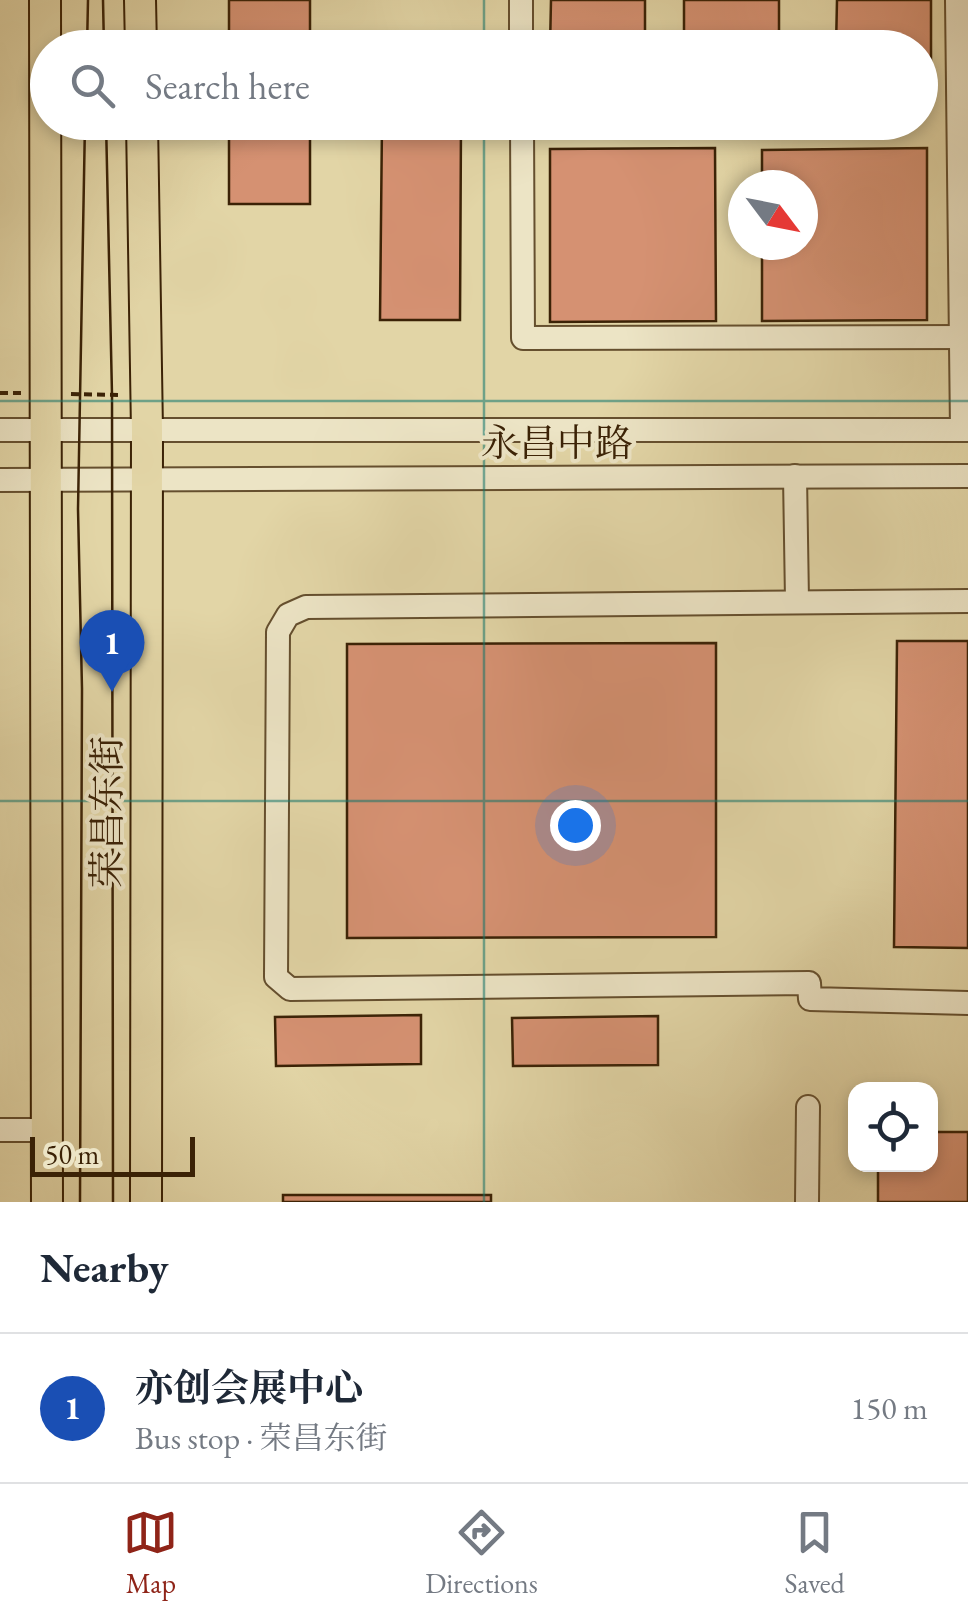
<!DOCTYPE html>
<meta charset="utf-8">
<style>
body{margin:0;font-family:"EB Garamond","Noto Serif SC",serif;background:#f6f6f7;color:#1f2937}
.controls{position:absolute;right:30px;bottom:30px;display:grid;overflow:hidden;border-radius:20px;box-shadow:0 5px 15px #0003}
.controls button{width:90px;height:90px;display:grid;place-items:center;padding:0;border:0;border-bottom:2px solid #e0e1e3;background:#fff;color:#1f2937;font:50px sans-serif}
.compass{position:absolute;left:728px;top:170px;width:90px;height:90px;border-radius:50%;background:#fff;box-shadow:0 5px 15px #0003;rotate:122deg}
.scale{position:absolute;left:30px;bottom:25px;width:165px;box-sizing:border-box;padding-left:10px;border:5px solid #3b2206;border-top:0;font-size:28px;line-height:35px;white-space:nowrap;color:#3b2206;-webkit-text-stroke:8px #ece4c5;paint-order:stroke}
.you{position:absolute;left:575px;top:825px;width:35px;height:35px;margin:-25px;border:8px solid #fff;border-radius:50%;background:#1a73e8;box-shadow:0 0 0 15px #1a73e833}
.badge{display:grid;place-items:center;width:65px;height:65px;border-radius:50%;background:#8f2418;color:#fff;font-size:32px;font-weight:700}
.pin{position:absolute;translate:-50% -82px;filter:drop-shadow(0 2px 5px #0008)}
.pin::after{content:'';position:absolute;top:52px;width:35px;height:30px;background:inherit;clip-path:polygon(0 0,100% 0,50% 100%)}
.list{margin:0;padding:0;list-style:none}
h2{display:flex;justify-content:space-between;align-items:center;height:130px;margin:0;padding:0 40px;font-size:42px}
h2 small{font-size:32px;font-weight:400;color:#747a83}
.list li{display:grid;grid-template-columns:65px 1fr auto;gap:30px;align-items:center;box-sizing:border-box;height:150px;padding:0 40px;border-top:2px solid #e0e1e3}
.list b{display:block;font-size:38px;white-space:nowrap}
.list p{margin:0;font-size:32px;white-space:nowrap;color:#747a83}
.list em{font-size:32px;font-style:normal;color:#747a83}
.icon{flex:none;width:55px;height:55px;fill:none;stroke:currentColor;stroke-width:2;stroke-linecap:round;stroke-linejoin:round}
.map{position:relative;flex:none;width:968px;height:1202px;overflow:hidden}
.search{position:absolute;background:#fff;box-shadow:0 5px 15px #0003;left:30px;right:30px;top:30px;height:110px;display:flex;align-items:center;gap:25px;box-sizing:border-box;padding:0 35px;border-radius:55px;color:#747a83;font-size:38px}
.sheet{height:280px;background:#fff}
nav{display:flex;justify-content:space-around;align-items:center;box-sizing:border-box;height:140px;border-top:2px solid #e0e1e3;background:#fff;font-size:28px;color:#747a83}
nav a{display:grid;justify-items:center;gap:5px}
nav .on{color:#8f2418}
.map>svg:first-child{display:block}
</style>
<div class="map">
<svg width="968" height="1202" viewBox="0 0 968 1202">
<rect width="100%" height="100%" fill="#e2d5a6"/>
<filter id="stains"><feTurbulence type="fractalNoise" baseFrequency=".002" numOctaves="4"/><feColorMatrix values="0 0 0 0 .2 0 0 0 0 .09 0 0 0 0 .02 0 0 0 .5 -.17"/></filter>
<radialGradient id="worn" r=".72"><stop offset=".6" stop-color="#630" stop-opacity="0"/><stop offset="1" stop-color="#630" stop-opacity=".3"/></radialGradient>
<!-- building -->
<g fill="#d59172" stroke="#3b2206" stroke-width="2.5">
<rect x="229" y="0" width="81" height="48"/>
<polygon points="551,0 645,0 645,48 550,48"/>
<rect x="684" y="0" width="95" height="48"/>
<polygon points="837,0 931,0 931,92 920,92 920,48 836,48"/>
<rect x="229" y="122" width="81" height="82"/>
<polygon points="382,122 461,122 460,320 380,320"/>
<polygon points="715,148 716,321 550,322 550,149"/>
<polygon points="927,148 927,320 762,321 762,245 803,245 803,185 762,185 762,150"/>
<polygon points="897,641 968,641 968,948 894,947"/>
<polygon points="716,643 716,937 347,938 347,644"/>
<polygon points="421,1015 421,1064 276,1066 275,1017"/>
<polygon points="658,1016 658,1065 513,1066 512,1018"/>
<polygon points="930,1132 968,1132 968,1202 878,1202 878,1164 930,1164"/>
<rect x="283" y="1195" width="208" height="7"/>
</g>
<g fill="none" stroke-linecap="round" stroke-linejoin="round">
<defs>
<g id="minor">
<polyline points="521,0 521,48"/>
<polyline points="957,0 962,430"/>
<polyline points="522,122 523,338 968,337"/>
<polyline points="0,430 968,430"/>
<polyline points="795,476 797,600"/>
<polyline points="0,480 968,476"/>
<polyline points="968,601 306,607 288,615 278,632 276,977 290,989 809,983 810,999 968,1003"/>
<polyline points="0,1130 47,1130"/>
<polyline points="807,1202 808,1107"/>
</g>
<g id="major">
<polyline points="45,0 47,1202"/>
<polyline points="140,0 141,48"/>
<polyline points="142,122 147,431 146,1202"/>
</g>
</defs>
<!-- minor casing -->
<use href="#minor" stroke="#654f2e" stroke-width="26"/>
<!-- major casing -->
<use href="#major" stroke="#3b2206" stroke-width="34"/>
<!-- path -->
<g stroke="#3b2206" stroke-width="4" stroke-dasharray="8 5" stroke-linecap="butt">
<polyline points="0,393 22,393"/>
<polyline points="71,394 122,395"/>
</g>
<!-- minor -->
<use href="#minor" stroke="#ece4c5" stroke-width="22"/>
<!-- major -->
<use href="#major" stroke="#e2d5a6" stroke-width="30"/>
<!-- tram -->
<g stroke="#3b2206" stroke-width="2.5">
<polyline points="103,0 104,48"/>
<polyline points="87,48 88,0"/>
<polyline points="106,122 112,394 113,1202"/>
<polyline points="80,1202 82,689 78,509 85,122"/>
</g>
</g>
<!-- grid -->
<path fill="none" stroke="#0f766e" stroke-width="2.5" stroke-opacity="0.55" d="M 484,0 L 484,48M 484,122 L 484,1202M 0,401 L 968,401M 0,801 L 968,801"/>
<g text-anchor="middle" dominant-baseline="central" stroke-width="8" stroke-linejoin="round" paint-order="stroke">
<!-- street labels -->
<g font-size="38" fill="#3b2206" stroke="#ece4c5">
<text x="557" y="442">永昌中路</text>
<text transform="translate(106 812) rotate(-90)">荣昌东街</text>
</g>
</g>
<rect width="100%" height="100%" filter="url(#stains)"/>
<rect width="100%" height="100%" fill="url(#worn)"/>
</svg>
<div class="controls">
<button><svg class="icon" aria-label="locate" viewBox="0 0 24 24"><circle cx="12" cy="12" r="6"/><path d="M12 2v4M12 18v4M2 12h4M18 12h4"/></svg></button>
</div>
<svg class="compass" viewBox="-18 -18 36 36"><path d="M0-13l5 13h-10z" fill="#e53935"/><path d="M0 13l5-13h-10z" fill="#747a83"/></svg>
<div class="scale">50 m</div>
<div class="you"></div>
<div class="pin badge" style="left:112px;top:692px;background:#1a4fb4">1</div>
<div class="search"><svg class="icon" aria-label="search" viewBox="0 0 24 24"><circle cx="10" cy="10" r="6"/><path d="M15 15l6 6"/></svg>Search here</div>
</div>
<section class="sheet">
<h2>Nearby<small></small></h2>
<ul class="list">
<li><span class="badge" style="background:#1a4fb4">1</span><div><b>亦创会展中心</b><p>Bus stop · 荣昌东街</p></div><em>150 m</em></li>
</ul>
</section>
<nav>
<a class="on"><svg class="icon" aria-label="map" viewBox="0 0 24 24"><path d="M3 6l6-2 6 2 6-2v14l-6 2-6-2-6 2zM9 4v14M15 6v14"/></svg>Map</a>
<a><svg class="icon" aria-label="directions" viewBox="0 0 24 24"><path d="M12 3l9 9-9 9-9-9zM9 14v-3h6M13 9l2 2-2 2"/></svg>Directions</a>
<a><svg class="icon" aria-label="saved" viewBox="0 0 24 24"><path d="M7 4h10v16l-5-4-5 4z"/></svg>Saved</a>
</nav>
